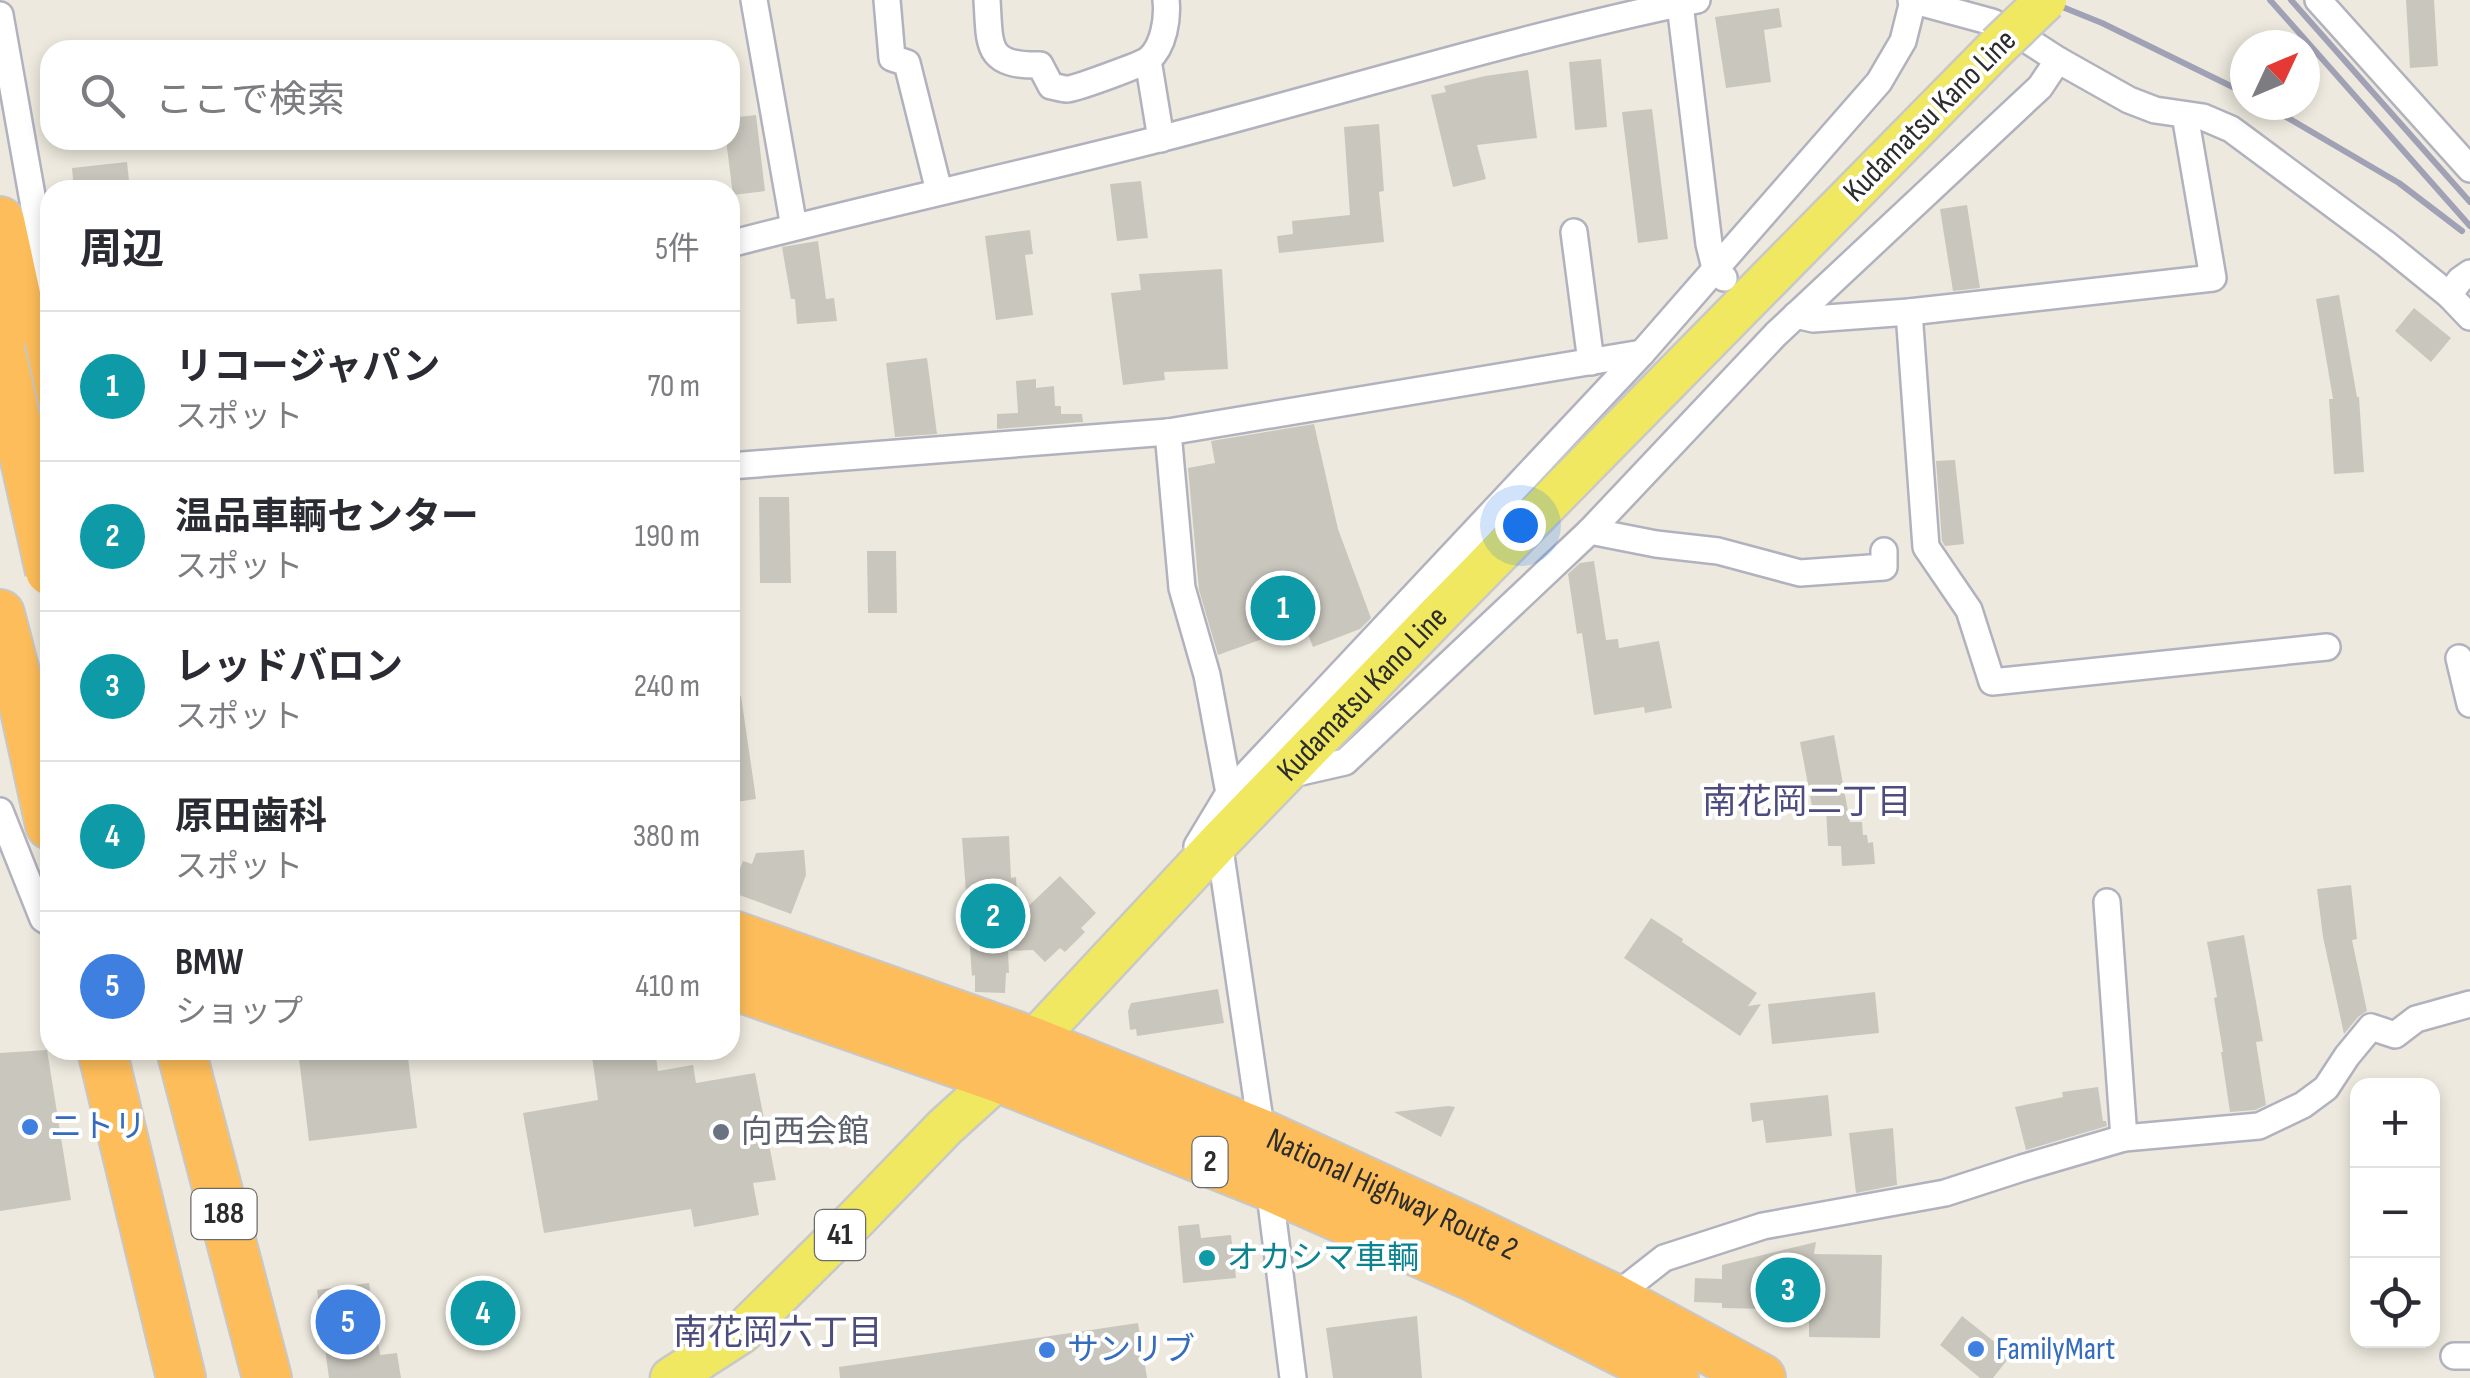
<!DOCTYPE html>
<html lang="ja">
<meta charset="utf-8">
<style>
body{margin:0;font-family:"Sofia Sans Condensed","Noto Sans JP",sans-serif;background:#f2f2f3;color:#2b2b33}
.controls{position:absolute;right:30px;bottom:30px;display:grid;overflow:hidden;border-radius:20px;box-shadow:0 5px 15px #0003}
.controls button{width:90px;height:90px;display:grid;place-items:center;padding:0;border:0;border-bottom:2px solid #e1e1e2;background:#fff;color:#2b2b33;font:50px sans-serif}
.compass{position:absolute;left:2230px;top:30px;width:90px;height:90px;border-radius:50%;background:#fff;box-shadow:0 5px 15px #0003;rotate:46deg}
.you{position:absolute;left:1520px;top:525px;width:35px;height:35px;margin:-25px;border:8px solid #fff;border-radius:50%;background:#1a73e8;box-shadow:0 0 0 15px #1a73e833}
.badge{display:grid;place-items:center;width:65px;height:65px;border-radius:50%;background:#4042f8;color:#fff;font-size:32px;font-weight:700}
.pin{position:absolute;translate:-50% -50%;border:5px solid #fff;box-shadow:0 2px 10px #0006}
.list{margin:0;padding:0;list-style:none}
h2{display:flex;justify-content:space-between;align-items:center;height:130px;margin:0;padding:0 40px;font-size:42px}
h2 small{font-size:32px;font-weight:400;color:#7c7c81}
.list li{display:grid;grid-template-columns:65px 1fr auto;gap:30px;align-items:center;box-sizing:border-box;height:150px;padding:0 40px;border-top:2px solid #e1e1e2}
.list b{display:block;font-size:38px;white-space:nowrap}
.list p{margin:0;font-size:32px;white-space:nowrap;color:#7c7c81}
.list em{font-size:32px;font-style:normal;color:#7c7c81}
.icon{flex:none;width:55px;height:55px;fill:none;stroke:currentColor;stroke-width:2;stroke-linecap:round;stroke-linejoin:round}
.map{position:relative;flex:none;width:2470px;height:1378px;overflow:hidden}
.search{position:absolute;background:#fff;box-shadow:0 5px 15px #0003;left:40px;top:40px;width:700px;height:110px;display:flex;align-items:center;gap:25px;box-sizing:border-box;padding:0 35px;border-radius:30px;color:#7c7c81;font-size:38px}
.panel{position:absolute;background:#fff;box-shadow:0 5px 15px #0003;left:40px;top:180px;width:700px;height:880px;border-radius:30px}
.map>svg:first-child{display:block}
</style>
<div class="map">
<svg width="2470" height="1378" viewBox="0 0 2470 1378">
<rect width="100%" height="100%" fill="#ede9de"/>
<!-- building -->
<g fill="#c9c7bd">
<polygon points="2406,0 2434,0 2438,66 2410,68"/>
<polygon points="1779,8 1782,27 1764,30 1771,82 1726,88 1715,17"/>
<polygon points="1601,59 1607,127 1575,130 1569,62"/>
<polygon points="1528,70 1537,138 1477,145 1486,179 1453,187 1431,95 1446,92 1444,86 1485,76"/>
<polygon points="1652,109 1668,239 1638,243 1622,112"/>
<polygon points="756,115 765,191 733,195 726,140 730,140 730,118"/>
<polygon points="1379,124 1384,191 1379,192 1384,242 1279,253 1277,236 1293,234 1292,221 1350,215 1344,127"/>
<polygon points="127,162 130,190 74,190 72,168"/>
<polygon points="1141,181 1148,238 1117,241 1110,184"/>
<polygon points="1967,205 1980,288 1953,291 1940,209"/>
<polygon points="1030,230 1033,254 1025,255 1033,315 996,320 985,236"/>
<polygon points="818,241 826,299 834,298 837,321 797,324 795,299 791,299 782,247"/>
<polygon points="1222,269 1228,369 1164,372 1165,380 1123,385 1111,293 1141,290 1139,274"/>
<polygon points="2339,295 2357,397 2359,397 2364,472 2334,474 2329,399 2333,399 2316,299"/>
<polygon points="2414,308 2451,338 2431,362 2395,331"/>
<polygon points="927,358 937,434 895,437 886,363"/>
<polygon points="1036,379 1036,388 1054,386 1055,406 1061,406 1061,414 1082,414 1083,422 997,429 997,414 1018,413 1016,381"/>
<polygon points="1314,424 1338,529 1371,618 1360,629 1313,647 1304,624 1218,655 1199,590 1188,468 1215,463 1211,441"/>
<polygon points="1955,460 1964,544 1945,546 1942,541 1936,461"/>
<polygon points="759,497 789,497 791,583 760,583"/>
<polygon points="867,551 896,551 897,613 868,613"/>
<polygon points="1594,561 1606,640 1618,639 1619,648 1659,641 1672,708 1645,713 1644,707 1594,715 1582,633 1577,634 1568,574 1580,563"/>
<polygon points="741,696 756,799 730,803 730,697"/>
<polygon points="1834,735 1850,822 1862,822 1863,835 1867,835 1868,843 1873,842 1875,864 1842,866 1841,846 1828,846 1826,809 1813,811 1800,742"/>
<polygon points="1009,836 1011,878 1016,877 1018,916 1060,876 1096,913 1081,928 1085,932 1065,952 1060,948 1045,962 1033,950 1008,951 1009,973 1006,973 1005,993 975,992 975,975 972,976 962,838"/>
<polygon points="804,850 806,875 791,914 731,892 743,861 752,864 756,853"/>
<polygon points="2351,885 2357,939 2352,940 2367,1011 2358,1017 2344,1034 2323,937 2317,889"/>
<polygon points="1651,918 1683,939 1682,942 1757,993 1748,1006 1761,1004 1740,1036 1624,958"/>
<polygon points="2244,935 2263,1041 2256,1042 2266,1105 2255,1110 2230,1112 2221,1052 2223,1052 2214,998 2217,997 2207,942"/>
<polygon points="1218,989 1224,1023 1137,1036 1136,1029 1130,1030 1128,1011 1131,1003"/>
<polygon points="1875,992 1879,1033 1772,1044 1768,1004"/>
<polygon points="47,1050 71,1200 0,1211 0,1053"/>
<polygon points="298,1050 407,1050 417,1128 309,1141"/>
<polygon points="636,1050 655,1050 658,1071 693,1065 696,1083 755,1073 776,1180 753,1183 759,1215 694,1227 691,1209 544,1233 523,1113 598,1100 592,1056"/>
<polygon points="2098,1087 2103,1121 2106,1121 2107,1126 2026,1150 2015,1107 2063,1097 2062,1092"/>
<polygon points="1828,1095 1832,1136 1766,1143 1763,1120 1752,1122 1750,1103"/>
<polygon points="1448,1106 1455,1107 1441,1137 1394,1112"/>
<polygon points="1893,1128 1897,1185 1856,1193 1849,1133"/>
<polygon points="1199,1224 1201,1238 1231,1235 1236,1278 1183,1283 1178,1226"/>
<polygon points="1816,1242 1814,1254 1882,1255 1880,1338 1809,1337 1809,1310 1722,1308 1722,1303 1694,1302 1695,1278 1722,1279 1722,1265"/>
<polygon points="369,1283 380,1355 397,1353 401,1378 329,1378 317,1290"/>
<polygon points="495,1284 502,1339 472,1342 465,1288"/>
<polygon points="1417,1316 1422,1378 1333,1378 1326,1328"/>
<polygon points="1962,1316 2011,1355 1993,1378 1980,1378 1940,1345"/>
<polygon points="1138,1323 1147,1378 840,1378 839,1367"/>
</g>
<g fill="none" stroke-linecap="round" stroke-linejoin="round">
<defs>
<g id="street">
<polyline points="754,0 794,227"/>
<polyline points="887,0 892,58 907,63 939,191"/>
<path d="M 987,0 C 990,46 985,66 1040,65 L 1051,86 C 1057,87 1062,89 1067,89 C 1075,89 1143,64 1149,59 C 1164,46 1168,18 1166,0"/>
<polyline points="1911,0 1992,22 2024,38 2058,60 2129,100 2155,110 2203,117 2231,129 2386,244 2449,295 2460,280 2470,273"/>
<polyline points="2318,0 2470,169"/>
<polyline points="1680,4 1709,244 1715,268 1724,278"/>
<polyline points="0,15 50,297"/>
<polyline points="1148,60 1161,139"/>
<polyline points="1574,232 1591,362"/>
<path d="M 730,244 C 874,206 1019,175 1163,138 C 1341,92 1517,37 1697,0"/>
<polyline points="2449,295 2470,317"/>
<polyline points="1909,312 1926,547 1969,610 1992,682 2327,647"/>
<polyline points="1796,315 1813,319 1909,312 2213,278 2185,115"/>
<polyline points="1168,432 1182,588 1207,675 1229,793"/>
<polyline points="730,466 1168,432 1642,353"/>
<polyline points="1590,531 1656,544 1718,551 1800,573 1884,567 1884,551"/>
<polyline points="2459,658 2470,704"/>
<polyline points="1288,775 1345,762 1590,531 1776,334 2040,87 2058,60"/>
<polyline points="0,811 43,919 50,923"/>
<polyline points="1219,842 1262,1134"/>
<polyline points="1197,846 1229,793 1642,353 1879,82 1903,41 1913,1"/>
<polyline points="2107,902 2124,1138"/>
<polyline points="1269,1186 1293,1378"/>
<polyline points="1613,1298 1664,1258 1763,1226 1945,1193 2022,1168 2124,1138 2259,1126 2303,1105 2326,1088 2347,1056 2371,1027 2395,1035 2416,1019 2470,1004"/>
<polyline points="2454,1356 2470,1356"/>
</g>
<g id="primary">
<path id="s1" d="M 671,1378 L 741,1333 L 856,1219 L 945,1127 L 999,1078 L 1219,842 L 1442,611 L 1998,46"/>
</g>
<g id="highway">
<polyline points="0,221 50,452"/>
<polyline points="0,614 24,706 50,825"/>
<path id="s2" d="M 730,934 L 1031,1041 L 1262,1134 L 1469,1229 L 1613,1298 L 1761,1378"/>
<polyline points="730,984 999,1078 1269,1186 1474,1277 1674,1378"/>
<polyline points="102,1050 181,1378"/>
<polyline points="181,1050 267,1378"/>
</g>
</defs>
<!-- street casing -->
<use href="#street" stroke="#b2b2bf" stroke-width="30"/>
<!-- primary casing -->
<use href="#primary" stroke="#c8c8c8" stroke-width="45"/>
<!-- highway casing -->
<use href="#highway" stroke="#c8c8c8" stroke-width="52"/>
<!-- street -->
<use href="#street" stroke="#fff" stroke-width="25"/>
<!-- primary -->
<use href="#primary" stroke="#f0e861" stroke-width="40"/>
<!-- highway -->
<use href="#highway" stroke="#fdbd5a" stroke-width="48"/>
<!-- rail -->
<g stroke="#a1a1b6" stroke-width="6">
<polyline points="2045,0 2102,23 2245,93"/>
<polyline points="2270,0 2470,226"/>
<polyline points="2291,0 2470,202"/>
<polyline points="2266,105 2399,183 2462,231"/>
</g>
<defs>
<polyline id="primary-bridge" points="1998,46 2046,0"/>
<polyline id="highway-bridge" points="0,349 50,571"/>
</defs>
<!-- primary-bridge casing -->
<use href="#primary-bridge" stroke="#c8c8c8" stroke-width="45" stroke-linecap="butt"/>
<!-- highway-bridge casing -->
<use href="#highway-bridge" stroke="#c8c8c8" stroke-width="52" stroke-linecap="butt"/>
<!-- primary-bridge -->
<use href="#primary-bridge" stroke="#f0e861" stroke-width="40"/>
<!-- highway-bridge -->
<use href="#highway-bridge" stroke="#fdbd5a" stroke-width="48"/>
</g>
<!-- markers -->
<g fill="#3f7fe0" stroke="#fff" stroke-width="4">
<circle cx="30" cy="1127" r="10"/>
<circle cx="1976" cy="1349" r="10"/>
<circle cx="1047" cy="1350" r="10"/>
</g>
<circle fill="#6b7280" stroke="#fff" stroke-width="4" cx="721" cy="1132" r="10"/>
<circle fill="#0f9aa8" stroke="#fff" stroke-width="4" cx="1207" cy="1258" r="10"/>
<g text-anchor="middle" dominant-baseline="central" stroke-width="8" stroke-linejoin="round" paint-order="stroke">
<!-- shield labels -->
<g fill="#fff" stroke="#6b6b6b" stroke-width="2.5">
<rect x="1192.5" y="1137" width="35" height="50" rx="8"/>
<rect x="191.5" y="1189" width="65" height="50" rx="8"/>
<rect x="815" y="1210" width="50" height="50" rx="8"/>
</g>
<g font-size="30" font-weight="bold" fill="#2c2c2c">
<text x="1210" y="1162">2</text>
<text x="224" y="1214">188</text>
<text x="840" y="1235">41</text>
</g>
<!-- street labels -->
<g font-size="32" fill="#2c2c2c" stroke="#fff">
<text transform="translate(1930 116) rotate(-45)">Kudamatsu Kano Line</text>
<text stroke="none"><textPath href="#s1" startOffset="975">Kudamatsu Kano Line</textPath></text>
<text stroke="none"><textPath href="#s2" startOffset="712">National Highway Route 2</textPath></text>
</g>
<!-- shop labels -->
<g font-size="32" fill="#366cbe" stroke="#fff" text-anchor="start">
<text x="50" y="1127">ニトリ</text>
<text x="1996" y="1349">FamilyMart</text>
<text x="1067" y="1350">サンリブ</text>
</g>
<!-- worship labels -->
<g font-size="32" fill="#5b616d" stroke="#fff" text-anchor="start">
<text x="741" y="1132">向西会館</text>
</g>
<!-- culture labels -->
<g font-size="32" fill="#0d838f" stroke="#fff" text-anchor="start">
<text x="1227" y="1258">オカシマ車輌</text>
</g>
<!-- neighbourhood labels -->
<g font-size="35" fill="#4c4c7d" stroke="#fff">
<text x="1807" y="802">南花岡二丁目</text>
<text x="778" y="1333">南花岡六丁目</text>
</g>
</g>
</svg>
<div class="controls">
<button>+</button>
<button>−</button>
<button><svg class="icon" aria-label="locate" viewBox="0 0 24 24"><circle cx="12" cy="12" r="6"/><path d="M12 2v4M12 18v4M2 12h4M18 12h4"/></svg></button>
</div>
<svg class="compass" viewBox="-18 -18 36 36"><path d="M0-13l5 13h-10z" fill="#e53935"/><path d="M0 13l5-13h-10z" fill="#7c7c81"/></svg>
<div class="you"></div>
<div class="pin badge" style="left:1283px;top:608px;background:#0f9aa8">1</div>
<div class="pin badge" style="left:993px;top:916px;background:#0f9aa8">2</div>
<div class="pin badge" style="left:1788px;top:1290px;background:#0f9aa8">3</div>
<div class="pin badge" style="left:483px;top:1313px;background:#0f9aa8">4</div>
<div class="pin badge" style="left:348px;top:1322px;background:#3f7fe0">5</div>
<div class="search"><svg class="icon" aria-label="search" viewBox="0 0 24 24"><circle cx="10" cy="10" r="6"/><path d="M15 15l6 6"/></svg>ここで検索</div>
<section class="panel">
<h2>周辺<small>5件</small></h2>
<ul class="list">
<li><span class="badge" style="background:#0f9aa8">1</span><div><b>リコージャパン</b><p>スポット</p></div><em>70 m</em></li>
<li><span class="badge" style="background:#0f9aa8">2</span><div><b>温品車輌センター</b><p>スポット</p></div><em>190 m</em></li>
<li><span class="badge" style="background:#0f9aa8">3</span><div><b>レッドバロン</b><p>スポット</p></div><em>240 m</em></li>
<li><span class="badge" style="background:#0f9aa8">4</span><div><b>原田歯科</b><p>スポット</p></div><em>380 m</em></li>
<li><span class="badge" style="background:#3f7fe0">5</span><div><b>BMW</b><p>ショップ</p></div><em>410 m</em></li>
</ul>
</section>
</div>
